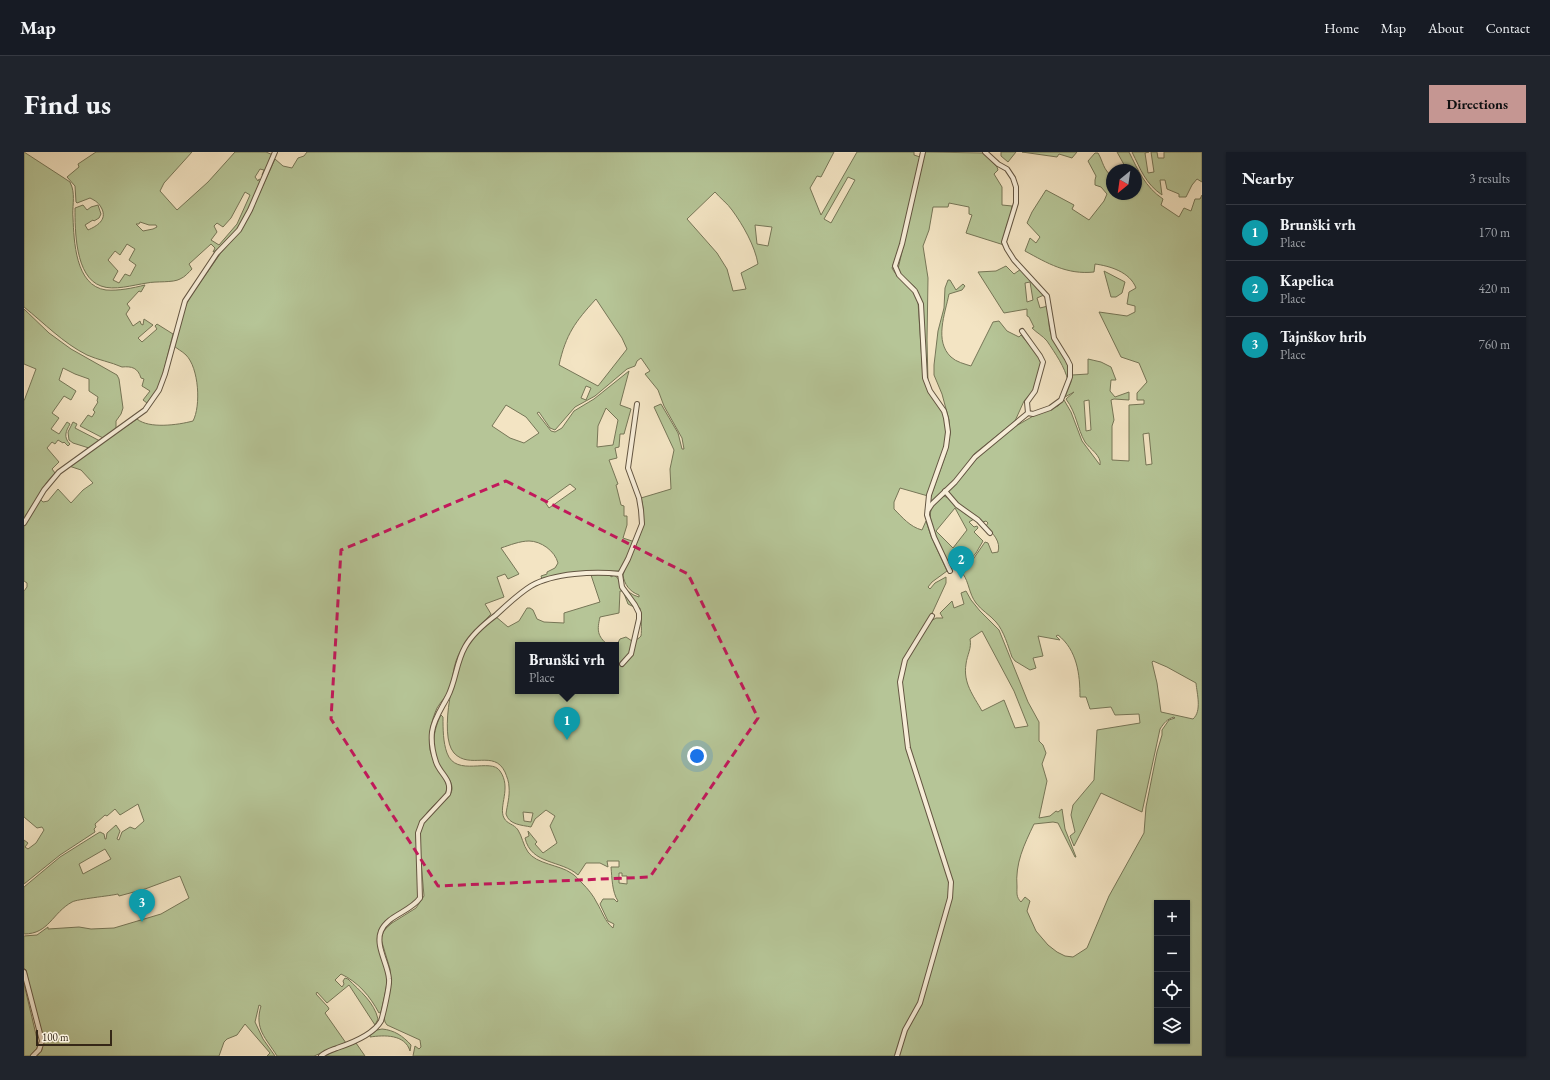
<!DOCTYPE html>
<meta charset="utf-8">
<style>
body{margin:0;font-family:"EB Garamond",serif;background:#20242c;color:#f1f3f6}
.controls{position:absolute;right:12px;bottom:12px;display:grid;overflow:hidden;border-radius:0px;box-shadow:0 1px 3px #0004}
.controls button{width:36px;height:36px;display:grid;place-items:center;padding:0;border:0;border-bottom:1px solid #363941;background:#171b24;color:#f1f3f6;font:20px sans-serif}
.compass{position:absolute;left:1082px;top:12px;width:36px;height:36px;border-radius:50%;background:#171b24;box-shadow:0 1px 3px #0004;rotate:209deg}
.scale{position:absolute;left:12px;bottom:10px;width:76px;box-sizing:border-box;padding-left:4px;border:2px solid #352717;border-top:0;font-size:11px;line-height:14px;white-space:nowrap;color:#352717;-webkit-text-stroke:3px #f7edd8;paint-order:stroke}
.you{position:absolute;left:673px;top:604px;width:14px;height:14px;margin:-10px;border:3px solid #fff;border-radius:50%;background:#1a73e8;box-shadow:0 0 0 6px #1a73e833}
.badge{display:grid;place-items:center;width:26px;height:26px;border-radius:50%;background:#c59692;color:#fff;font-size:13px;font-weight:700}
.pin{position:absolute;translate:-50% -33px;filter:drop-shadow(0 1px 2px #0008)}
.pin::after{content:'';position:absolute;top:21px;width:14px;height:12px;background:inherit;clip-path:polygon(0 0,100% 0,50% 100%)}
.popup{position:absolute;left:491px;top:490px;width:104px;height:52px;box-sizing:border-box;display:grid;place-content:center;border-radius:0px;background:#171b24;filter:drop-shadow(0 1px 3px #0005);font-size:13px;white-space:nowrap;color:#9ea1a6}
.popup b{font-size:15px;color:#f1f3f6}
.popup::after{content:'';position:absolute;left:50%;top:100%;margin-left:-8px;border:8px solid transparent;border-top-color:#171b24}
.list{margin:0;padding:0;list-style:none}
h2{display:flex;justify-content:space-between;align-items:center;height:52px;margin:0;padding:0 16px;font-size:17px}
h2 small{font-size:13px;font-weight:400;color:#9ea1a6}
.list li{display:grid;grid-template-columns:26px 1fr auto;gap:12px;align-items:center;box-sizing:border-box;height:56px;padding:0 16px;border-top:1px solid #363941}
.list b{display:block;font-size:15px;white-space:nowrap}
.list p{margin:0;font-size:13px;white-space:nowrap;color:#9ea1a6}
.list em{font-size:13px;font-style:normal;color:#9ea1a6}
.icon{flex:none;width:22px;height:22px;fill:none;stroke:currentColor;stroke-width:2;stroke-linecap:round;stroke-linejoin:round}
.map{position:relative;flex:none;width:1178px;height:904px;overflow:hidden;border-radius:0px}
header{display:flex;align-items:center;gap:24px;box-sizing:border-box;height:56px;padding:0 20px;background:#171b24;border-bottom:1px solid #363941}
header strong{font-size:19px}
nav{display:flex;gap:22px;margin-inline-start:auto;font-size:14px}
.intro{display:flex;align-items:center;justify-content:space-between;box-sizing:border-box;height:96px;padding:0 24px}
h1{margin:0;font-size:28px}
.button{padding:10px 18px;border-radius:0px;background:#c59692;color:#111;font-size:14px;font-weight:700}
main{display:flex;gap:24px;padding:0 24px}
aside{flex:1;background:#171b24;border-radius:0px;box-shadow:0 1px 3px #0004}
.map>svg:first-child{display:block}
</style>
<header>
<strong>Map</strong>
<nav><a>Home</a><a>Map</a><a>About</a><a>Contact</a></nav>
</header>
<div class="intro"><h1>Find us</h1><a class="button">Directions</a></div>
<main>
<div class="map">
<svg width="1178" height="904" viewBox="0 0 1178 904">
<rect width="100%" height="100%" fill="#f3e4c3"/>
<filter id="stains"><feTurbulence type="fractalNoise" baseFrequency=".005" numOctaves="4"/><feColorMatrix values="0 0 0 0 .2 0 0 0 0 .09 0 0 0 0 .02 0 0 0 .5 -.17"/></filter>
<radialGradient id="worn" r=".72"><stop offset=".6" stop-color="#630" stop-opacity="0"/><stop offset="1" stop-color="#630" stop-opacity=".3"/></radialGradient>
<!-- green -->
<g fill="#b6c597" stroke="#767657" fill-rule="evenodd">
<path d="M 0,0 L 40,26 L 46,30 L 48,35 C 51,45 48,56 49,66 C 50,88 51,134 82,138 C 95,139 109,136 121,133 L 117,140 L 115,139 L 103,152 L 106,156 L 102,162 L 109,174 L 116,169 L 117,172 L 119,173 L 120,167 L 129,173 L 114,186 L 118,190 L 133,177 L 131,174 L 133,172 L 149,182 L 136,234 L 124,250 L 123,251 L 119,248 L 126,239 L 118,234 L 120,227 L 117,226 C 114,216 108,214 98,215 C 87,210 74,208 63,203 C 39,191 20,171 0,155 Z"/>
<path d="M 72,0 L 168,0 L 140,31 L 136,39 L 153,58 L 184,30 L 211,0 L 242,0 L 249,3 L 239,24 L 238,23 L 240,18 L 236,17 L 231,25 L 234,29 L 235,27 L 237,28 C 228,51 213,89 189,100 L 191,96 L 187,92 L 165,112 L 168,117 C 165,120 161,125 156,127 C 149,131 132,129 123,131 C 109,133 90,139 77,134 C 51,125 51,78 51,56 L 59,53 L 63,58 L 67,55 L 74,53 L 77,62 L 75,66 L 70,69 L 69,68 L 61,73 L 64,78 C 73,74 83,68 78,57 C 75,51 72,49 66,46 L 53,51 L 52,50 L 51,34 L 43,25 L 55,15 L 54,12 ZM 221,40 L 226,43 L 213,72 L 195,93 L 187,88 L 193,80 L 190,74 L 193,71 L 199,75 L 207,66 ZM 116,70 L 125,73 L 132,73 L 133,75 L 129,77 L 119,79 L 112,72 L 115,72 ZM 103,92 L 111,97 L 105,108 L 112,113 L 106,124 L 101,122 L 95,131 L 89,128 L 94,119 L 84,108 L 91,99 L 96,103 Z"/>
<path d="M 283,0 L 810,0 L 797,25 L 793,24 L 786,36 L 797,63 L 833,0 L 890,0 L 890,3 L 896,5 L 876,93 L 868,116 C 872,124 878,127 884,133 C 889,138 892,144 894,150 L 899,225 C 903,240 915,251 921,266 C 929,286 910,323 904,344 L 876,336 L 870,350 L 870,357 C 878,365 886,375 898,378 L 902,369 L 907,384 L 923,419 L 908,430 L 904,435 L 906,437 L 911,431 L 922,425 L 922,431 L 905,468 L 907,469 L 912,466 L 919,466 L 916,461 L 928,449 L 930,456 L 940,452 L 937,441 L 942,439 L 947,448 L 956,459 L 975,478 L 1004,550 L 1015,570 L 1015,589 L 1019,593 L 1022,601 L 1018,612 L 1023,629 L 1015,666 L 1026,664 L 1032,659 L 1034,660 L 1038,657 L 1041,677 L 1052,705 L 1051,705 L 1034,671 L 1029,670 L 1010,672 C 1000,693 991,711 993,735 C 993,741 992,745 997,750 L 1001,745 L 1006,749 L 1003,759 L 1012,779 L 1024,793 L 1033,800 L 1041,804 L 1049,805 L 1063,796 L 1085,744 L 1120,681 L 1122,655 L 1133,600 L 1138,583 L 1138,578 L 1145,568 L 1151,566 L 1150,565 C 1143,567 1140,571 1136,577 L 1118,660 L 1077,641 L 1050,694 L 1046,684 L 1051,680 L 1047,663 L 1049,653 L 1070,628 L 1073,578 L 1116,571 L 1115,562 L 1091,563 L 1087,555 L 1066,557 L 1062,545 L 1056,545 C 1056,522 1053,498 1034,483 L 1032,484 L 1036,488 L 1014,484 L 1019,504 L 1009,506 L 1012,516 L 1006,518 L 991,509 L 988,505 C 984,494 980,479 972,470 C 966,463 957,458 952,451 C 945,442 945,430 939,422 L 961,390 L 964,391 L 968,401 L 974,400 C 977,389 969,382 962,374 L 964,371 L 962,369 L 959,370 L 943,360 L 924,341 L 924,339 L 938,325 L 954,305 L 992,274 L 1011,263 L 1034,254 L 1040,248 L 1047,260 L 1058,289 L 1076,313 C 1078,304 1066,297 1061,290 C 1053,276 1053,262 1042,247 L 1050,240 L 1041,245 L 1047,230 L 1048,223 L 1064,222 L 1064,207 L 1077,210 L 1087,215 L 1092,228 L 1087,228 L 1086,239 L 1091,245 L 1105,240 L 1105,248 L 1090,247 L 1087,248 L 1090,268 L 1088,274 L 1088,308 L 1105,309 L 1105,253 L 1120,252 L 1120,248 L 1113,248 L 1113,241 L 1123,230 L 1115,211 L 1097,205 L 1075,160 L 1103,164 L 1111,160 L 1111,154 L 1103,152 L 1105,140 L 1112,136 C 1106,120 1086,114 1071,112 L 1070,120 C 1043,123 1023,111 1001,99 L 1006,86 L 1012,91 L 1016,85 L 1003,71 L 1008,60 L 1022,38 L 1050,53 L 1048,57 L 1065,68 L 1080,49 L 1083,42 L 1077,35 L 1071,33 L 1071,28 L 1072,24 L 1064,9 L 1071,1 L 1074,1 C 1079,9 1079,18 1088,24 L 1088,42 L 1112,42 L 1112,18 L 1103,18 L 1093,0 L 1105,0 C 1114,18 1121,35 1139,47 L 1137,53 L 1155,65 L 1160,56 L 1167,59 L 1171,47 L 1176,47 L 1178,43 L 1178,904 L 389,904 L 391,894 L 395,897 L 397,895 L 396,888 L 363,873 L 361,870 L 360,865 L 367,831 L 366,817 L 357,787 L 360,778 L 368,771 L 392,756 L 400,744 L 395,686 C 397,679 398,672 403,666 C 409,659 429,645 428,636 C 428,628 420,621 416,614 C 406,600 409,578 417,563 L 419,565 C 419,577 419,590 423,601 C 432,626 467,605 476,619 C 488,636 474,654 480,666 C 483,672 490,672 494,678 C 498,684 499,693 504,700 C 512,712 536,713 547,721 C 551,723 555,728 558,731 C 564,737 569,743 573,751 C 578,759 581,770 589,776 L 590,772 L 584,769 L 576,752 L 579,747 L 590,747 L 593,750 L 594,749 C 588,740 588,726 587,715 L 595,715 L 595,709 L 583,709 L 584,715 L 576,711 L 562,711 L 554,723 C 538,708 507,713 501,686 L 505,684 L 504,679 L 513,690 L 511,692 L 519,701 L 533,691 L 526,674 L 531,664 L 522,658 L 511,667 L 507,675 C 498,673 485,673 482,662 C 483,654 486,644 485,635 C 485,630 483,625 481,620 C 470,597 446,618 430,601 C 414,583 430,512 443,493 C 451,482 462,473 471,464 L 484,475 L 495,469 L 503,456 L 506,456 L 509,458 L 513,467 L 520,470 L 540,471 L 540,461 L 576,450 L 567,423 L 583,422 L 588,425 L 589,422 C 600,430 600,441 615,445 L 615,443 C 606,440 600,432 599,423 C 608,394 626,379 617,346 L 647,337 L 646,317 L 650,298 L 630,255 L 637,252 L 654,281 L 658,297 L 660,297 L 658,286 L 640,254 L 634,238 L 621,222 L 626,219 L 617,206 L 613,209 L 611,214 L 603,217 L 571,244 L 551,255 L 531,278 L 526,276 L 515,260 L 513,261 L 527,279 L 531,280 L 538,276 L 550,259 L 570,247 L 605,219 L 596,253 L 607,257 L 600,282 L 596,282 L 595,295 L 591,296 L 593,306 L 585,308 L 594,332 L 592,333 L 597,353 L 600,354 L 600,364 L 603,364 L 603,373 L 599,386 L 611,390 L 596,419 C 570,420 543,419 518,427 L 517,424 L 523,422 L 523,420 L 531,416 L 534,411 C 531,399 517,389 505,389 C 496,389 486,393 477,396 L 495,422 L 484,427 L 481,422 L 473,425 L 480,445 L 461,452 L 467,462 C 454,476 438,491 432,509 C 429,517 429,527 426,536 C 423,544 417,549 413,556 C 407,569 404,585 406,598 C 408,609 425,631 423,637 C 422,644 415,648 410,653 C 401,662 394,672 392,684 L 395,743 C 389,759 365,761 356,776 C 347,794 364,812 363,830 C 362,840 359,850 357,860 L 355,861 C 346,844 334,830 317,822 L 311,828 L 318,835 L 320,832 L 319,829 L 321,826 L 324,827 C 336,839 350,850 354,867 L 351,873 L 325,833 L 303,851 L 293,840 L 292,842 L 304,855 L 305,857 L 301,861 L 322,891 L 290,904 L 253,904 C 242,886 230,877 237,854 L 235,853 L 231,870 L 239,887 L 251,904 L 243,904 L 246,901 L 221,872 L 213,883 L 203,887 L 200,890 L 195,904 L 13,904 L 18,898 L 18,892 L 2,818 L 0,816 L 0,784 L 13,783 L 24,775 L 24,777 L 55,775 L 67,777 L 90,776 L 137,762 L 165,746 L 156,724 L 121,737 L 95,744 L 94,742 C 86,744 53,747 48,750 C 28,761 25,782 0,782 L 0,735 L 36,705 L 71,683 L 76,680 L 80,682 L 81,687 L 82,687 L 83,681 L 92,673 L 96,679 L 93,687 L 95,688 L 98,680 L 106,675 L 111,677 L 120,669 L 114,652 L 96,663 L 91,657 L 83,664 L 81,663 L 71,672 L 72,675 L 70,677 L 71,680 L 36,703 L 0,732 L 0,688 L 4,691 L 1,695 L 4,697 L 12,691 L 20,678 L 18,675 L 13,676 L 0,665 L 0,439 L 3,435 L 3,431 L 0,429 L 0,374 L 16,347 L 19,350 L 24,349 L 34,337 L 47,351 L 59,338 L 69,331 L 57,318 L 45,314 L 113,267 C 125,277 154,273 169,269 C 177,254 175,216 162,203 C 158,199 153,197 149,193 L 159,159 L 166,145 L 196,102 L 218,77 L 226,62 L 251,7 L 259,14 L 268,16 L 274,6 L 280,4 ZM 824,25 L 831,28 L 807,71 L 800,67 ZM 691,40 C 696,46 704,52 708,58 C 719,73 731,94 734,112 L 717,121 L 722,137 L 709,139 L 703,117 L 693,101 L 663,67 ZM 731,73 L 748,75 L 744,94 L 733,92 ZM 572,147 L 598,186 L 603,197 L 574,234 L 535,213 C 542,182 551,170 572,147 ZM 562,234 L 567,236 L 562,248 L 557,246 ZM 1065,248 L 1067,278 L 1062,279 L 1060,249 ZM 482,253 L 502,265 L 515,281 L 500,291 L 486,286 L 468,274 ZM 582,256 L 594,268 L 589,293 L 573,295 L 574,274 ZM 1125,281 L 1128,312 L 1122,313 L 1119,282 ZM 546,332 L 552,337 L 525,356 L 521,350 ZM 596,439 L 599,439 L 604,452 L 610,455 L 616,456 C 617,461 618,479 617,484 C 615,487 611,488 608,489 L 602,485 L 596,487 L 592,494 L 592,539 L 494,539 L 494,493 L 584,493 C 573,484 573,478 576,465 L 595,461 ZM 958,479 L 990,539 L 1004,574 L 991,576 L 980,548 L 958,559 C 949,543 939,531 942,512 C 943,503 948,496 946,487 ZM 1129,509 L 1143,515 L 1172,531 C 1173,542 1178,559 1169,567 L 1137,560 L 1133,531 L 1128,510 ZM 499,660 L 509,661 L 507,670 L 500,669 ZM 81,697 L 87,707 L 59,722 L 55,712 ZM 595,721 L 598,721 L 598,724 L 603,724 L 603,732 L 595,731 ZM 1133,751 L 1163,751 L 1163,889 L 1133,889 Z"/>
<path d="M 901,0 L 961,1 L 973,15 L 974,18 L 970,22 L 978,35 L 978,53 L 988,54 C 987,67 978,79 980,93 L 942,81 L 948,63 L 945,62 L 945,55 L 925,51 L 924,55 L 909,55 L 905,78 L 899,94 L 904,126 L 903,188 L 904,231 L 903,226 L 897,147 L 891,135 L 875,121 L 874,117 Z"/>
<polygon points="977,0 992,0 984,10 977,4"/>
<polygon points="998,0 1053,0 1048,6 1035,2 1033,5"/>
<path d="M 1108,0 L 1125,0 L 1121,1 L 1124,21 L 1130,20 L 1127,0 L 1133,0 L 1134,6 L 1140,6 L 1140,0 L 1178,0 L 1178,30 L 1173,27 L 1168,33 L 1162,45 L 1155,45 L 1155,42 L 1143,37 L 1141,28 L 1136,28 L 1138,43 C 1121,31 1117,18 1108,0 Z"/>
<path d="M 982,114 L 990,122 L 997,117 L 1020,143 L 1013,146 L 1016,156 L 1024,154 C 1025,163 1024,174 1027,182 C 1033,198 1049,211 1044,229 C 1041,215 1031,201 1023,189 C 1019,184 1013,181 1008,176 L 1010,175 L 1005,165 L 1003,164 L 1003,157 L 980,161 L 954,120 L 972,119 ZM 1006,130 L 1009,148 L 1003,150 L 1001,131 Z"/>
<polygon points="1080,119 1101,130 1098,141 1092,145 1087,145"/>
<path d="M 924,128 L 926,128 L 932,138 L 939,132 L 941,134 L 938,138 L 925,142 C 921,162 910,189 927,205 C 932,210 941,212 947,214 L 969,170 L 975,169 L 983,179 L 995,185 L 997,183 L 1013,202 L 1017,211 L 1009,239 L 1000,249 L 991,269 L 950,302 L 933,326 L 909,349 L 907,348 L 906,347 L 922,302 L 926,282 L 925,268 L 918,242 L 910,223 L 910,213 L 914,179 L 920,156 L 921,136 Z"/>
<path d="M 0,157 L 25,181 L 47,197 L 93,223 L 95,227 L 99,256 L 97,262 L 92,269 L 92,278 L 79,286 L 56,274 L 64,263 L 68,265 L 71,260 L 69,258 L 74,250 L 73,249 L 74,245 L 65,239 L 65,227 L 51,222 L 39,216 L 35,228 L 52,239 L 47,248 L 40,244 L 28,261 L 35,266 L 27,277 L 35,282 L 43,270 L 46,272 C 42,279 39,285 46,292 L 44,294 L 40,290 L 39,291 L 34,288 L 31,292 L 28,290 L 23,296 L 35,310 L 28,317 L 31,321 L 23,330 L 0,366 L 0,249 L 12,217 L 0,212 Z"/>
<polygon points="49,270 53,272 51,276 76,289 65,296 49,291 45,288 44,280"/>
<path d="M 920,344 L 924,346 L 940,361 L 950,367 L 945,370 L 950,375 L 953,374 L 954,376 L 950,380 L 959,389 L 952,401 L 937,419 L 926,414 L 924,411 C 916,394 891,355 920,344 ZM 931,356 L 943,378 L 929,396 L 912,379 Z"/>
<polygon points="0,832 14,891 13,896 6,904 0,904"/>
<path d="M 358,877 C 370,878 379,884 387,893 L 386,899 C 381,882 360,883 346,885 L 346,883 L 353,878 Z"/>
<polygon points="332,891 341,904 301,904 308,900"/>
</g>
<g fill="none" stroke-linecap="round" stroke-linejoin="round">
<defs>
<g id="minor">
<polyline points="899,0 878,92 871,114 875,123 891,139 897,152 901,226 906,239 920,259 922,266 924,280 922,295 905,343 903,363 910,385 926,419"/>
<polyline points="961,0 974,12 983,17 989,26 992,35 992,51 980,90 983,97 990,108 1023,144 1030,186 1043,207 1046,213 1046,225 1037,248 1026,256 1009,262 1004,261 1003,250 1011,239 1019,210 1016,204 998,179"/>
<polyline points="921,339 933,353 954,368 966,381"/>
<polyline points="904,358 908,352 931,330 951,305 1004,261"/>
<polyline points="0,371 20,338 35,320 121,258 135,238 141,222 161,149 193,101 215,78 226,58 251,0"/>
<polyline points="596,422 604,407 618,372 617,358 615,346 604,316 613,252"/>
<polyline points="596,422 598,435 611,453 615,461 615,467 607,502 598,512"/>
<polyline points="0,820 18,889 15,898 9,904"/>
<path d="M 297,904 C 301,900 308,898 313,896 C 328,891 349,883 357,869 C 359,863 366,833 365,827 C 364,812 351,794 357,779 C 364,763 386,760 396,746 L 394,681 L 398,670 L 424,642 C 429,628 416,622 412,610 C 409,601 407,589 408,580 C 410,566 418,556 424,544 C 432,528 432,511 441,495 C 448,482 460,472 472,463 C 483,453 494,442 507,434 C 529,421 571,419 596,422"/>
<polyline points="873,904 881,878 896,851 926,746 927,730 884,596 876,530 881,508 908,464"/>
</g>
</defs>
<!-- minor casing -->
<use href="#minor" stroke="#645642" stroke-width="6"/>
<!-- minor -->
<use href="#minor" stroke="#f7edd8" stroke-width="4"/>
</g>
<!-- marked area -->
<path fill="none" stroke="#c2185b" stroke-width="3" stroke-dasharray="8 5" stroke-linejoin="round" d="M 482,329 L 664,422 L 734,566 L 626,725 L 414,734 L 307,567 L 317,398 Z"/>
<rect width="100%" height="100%" filter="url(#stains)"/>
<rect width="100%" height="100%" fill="url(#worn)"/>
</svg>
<div class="controls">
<button>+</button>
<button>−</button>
<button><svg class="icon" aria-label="locate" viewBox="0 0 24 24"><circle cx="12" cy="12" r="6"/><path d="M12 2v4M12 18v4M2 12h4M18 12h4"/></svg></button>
<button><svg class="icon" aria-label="layers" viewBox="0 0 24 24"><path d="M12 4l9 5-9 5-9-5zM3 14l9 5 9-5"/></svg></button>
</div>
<svg class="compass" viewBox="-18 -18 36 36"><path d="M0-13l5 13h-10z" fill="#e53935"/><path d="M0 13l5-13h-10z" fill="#9ea1a6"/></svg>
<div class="scale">100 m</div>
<div class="you"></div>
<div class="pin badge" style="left:543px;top:588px;background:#0f9aa8">1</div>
<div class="popup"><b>Brunški vrh</b>Place</div>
<div class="pin badge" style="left:937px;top:427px;background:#0f9aa8">2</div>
<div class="pin badge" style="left:118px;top:770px;background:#0f9aa8">3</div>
</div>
<aside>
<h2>Nearby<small>3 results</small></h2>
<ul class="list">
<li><span class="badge" style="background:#0f9aa8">1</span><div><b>Brunški vrh</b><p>Place</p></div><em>170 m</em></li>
<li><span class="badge" style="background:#0f9aa8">2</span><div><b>Kapelica</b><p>Place</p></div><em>420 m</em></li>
<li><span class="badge" style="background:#0f9aa8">3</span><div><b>Tajnškov hrib</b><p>Place</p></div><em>760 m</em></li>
</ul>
</aside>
</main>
